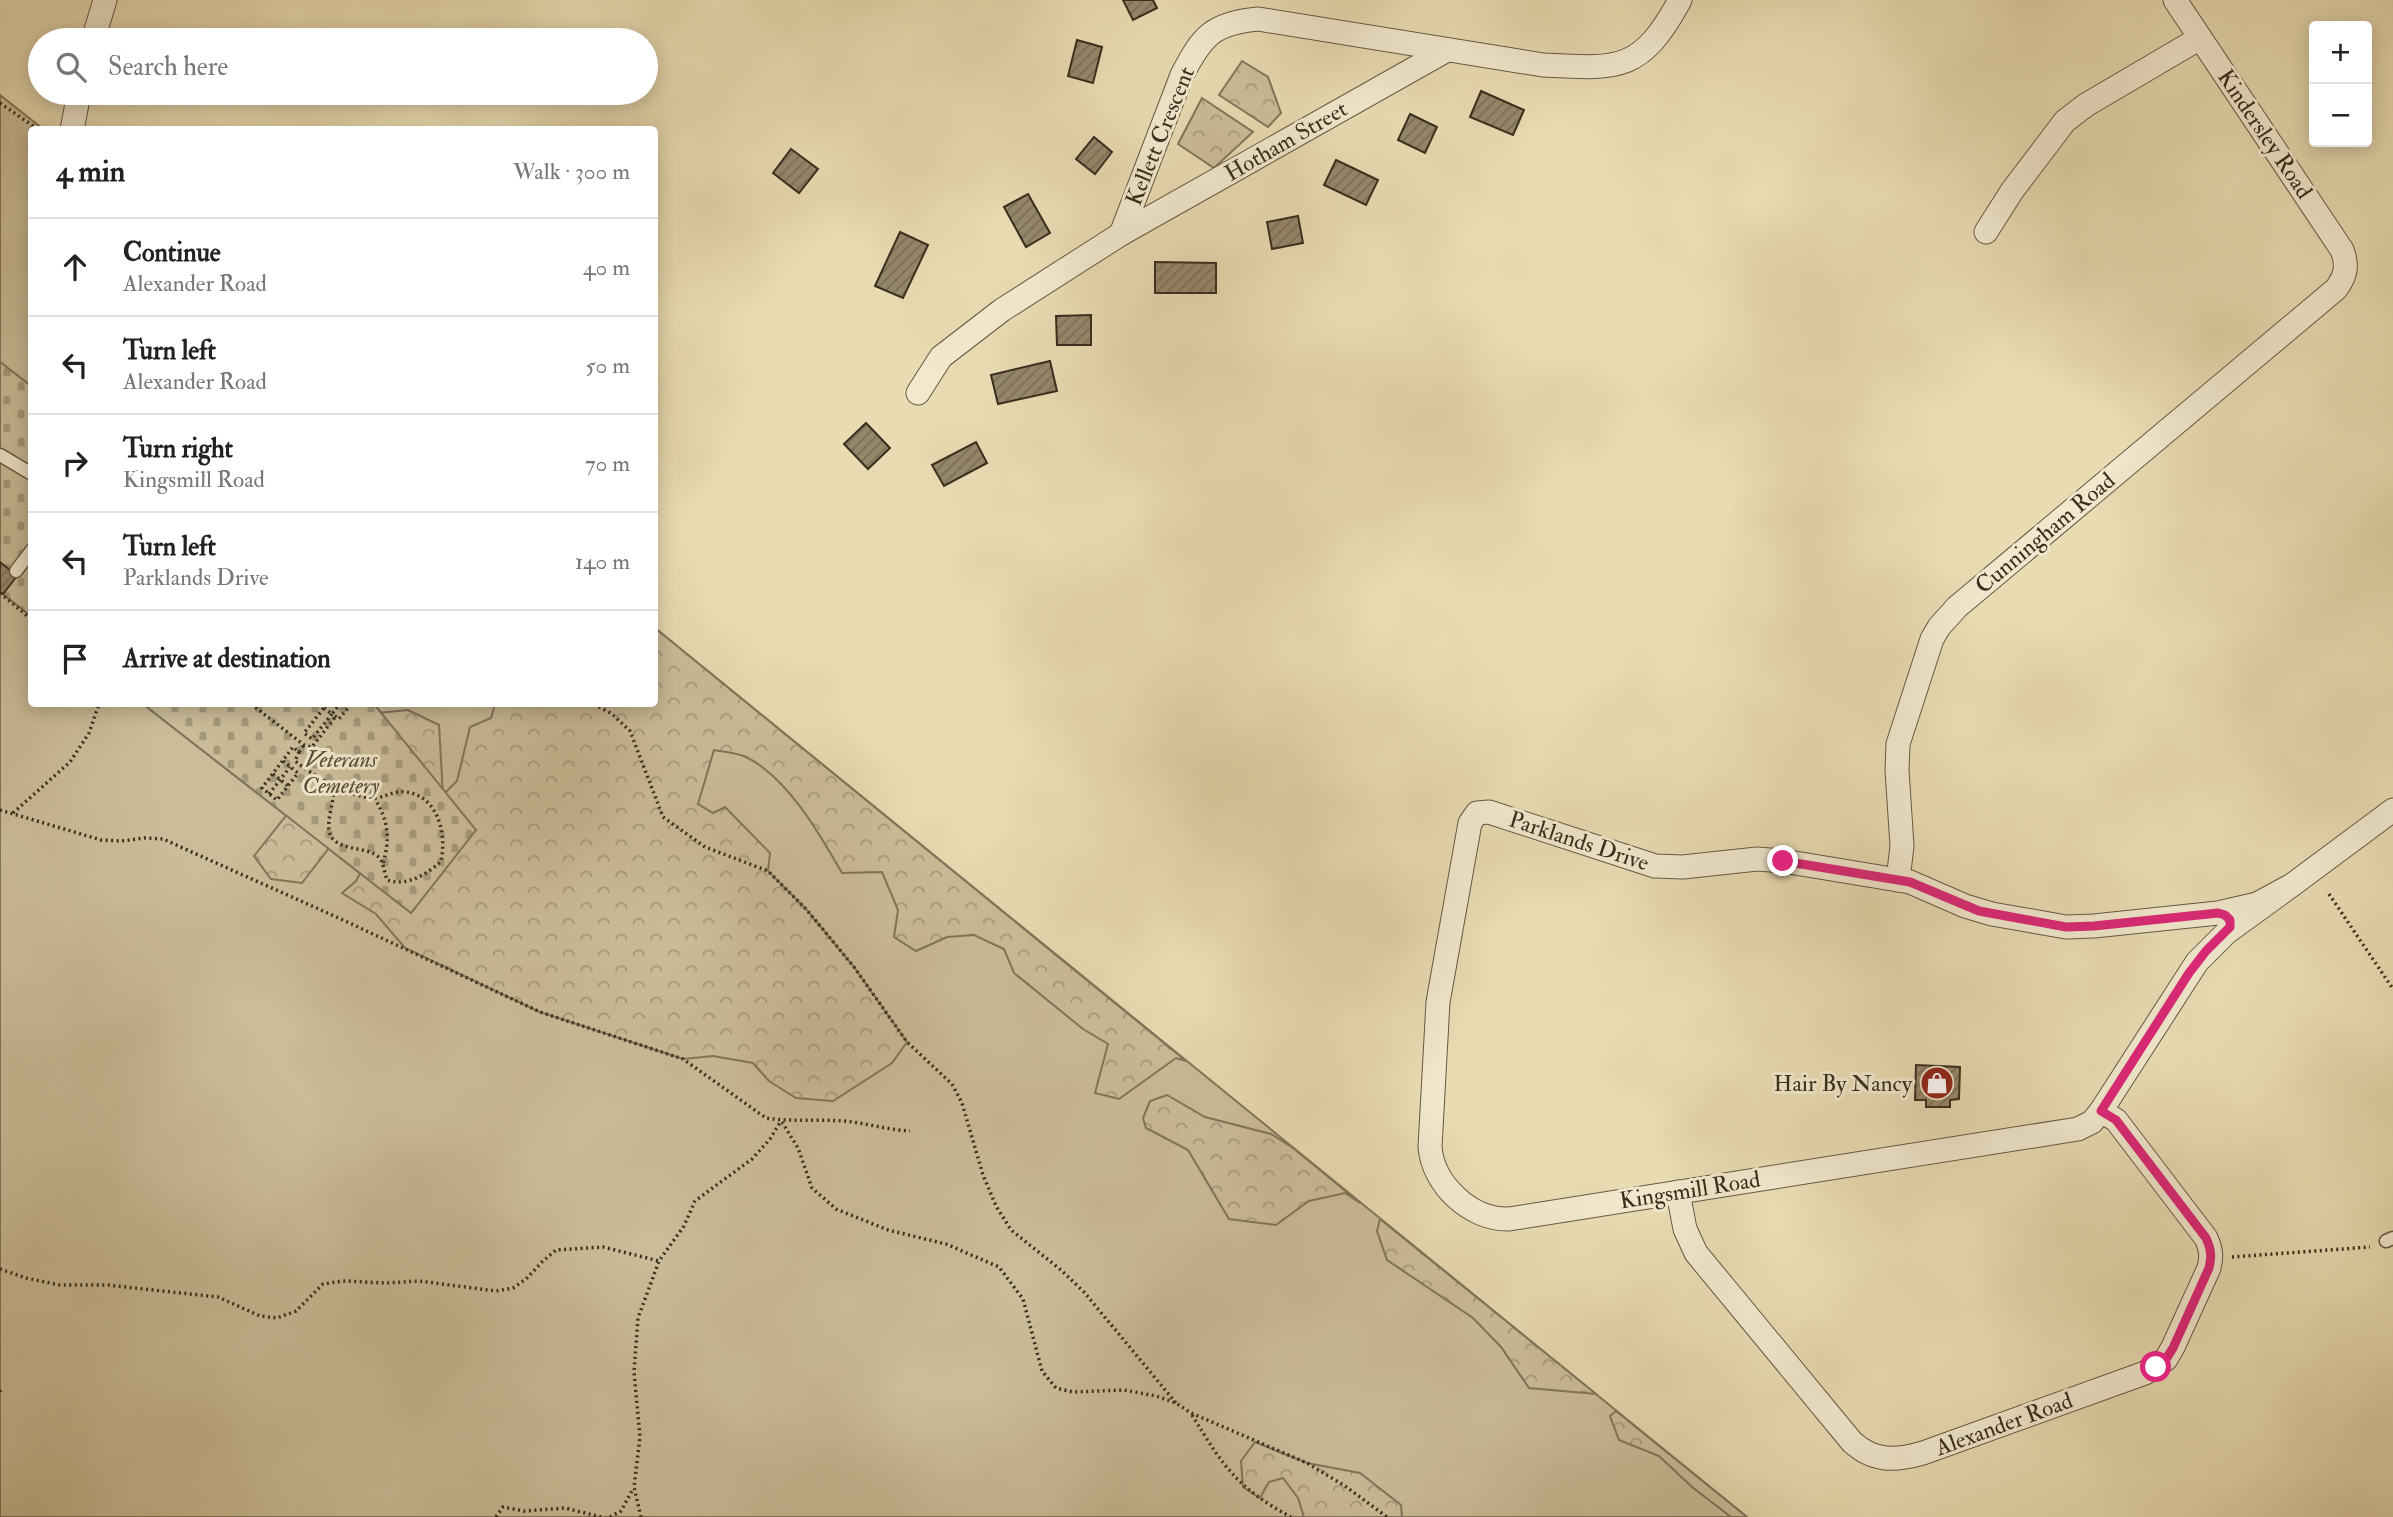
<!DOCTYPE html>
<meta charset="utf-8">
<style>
body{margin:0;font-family:"IM FELL Double Pica",serif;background:#f2f2f2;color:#222}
.controls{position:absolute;right:21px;top:21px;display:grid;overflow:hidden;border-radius:7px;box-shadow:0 4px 18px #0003}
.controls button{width:63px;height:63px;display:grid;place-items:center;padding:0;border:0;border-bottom:2px solid #e0e0e0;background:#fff;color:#222;font:35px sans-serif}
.stop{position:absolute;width:21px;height:21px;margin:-16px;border:5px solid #db2777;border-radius:50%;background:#fff}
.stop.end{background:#db2777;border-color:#fff;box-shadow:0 2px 7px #0008}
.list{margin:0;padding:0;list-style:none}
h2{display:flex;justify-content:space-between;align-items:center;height:91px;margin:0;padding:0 28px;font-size:30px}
h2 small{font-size:23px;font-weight:400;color:#767676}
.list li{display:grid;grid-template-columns:46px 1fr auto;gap:21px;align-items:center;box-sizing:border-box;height:98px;padding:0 28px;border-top:2px solid #e0e0e0}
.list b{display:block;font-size:26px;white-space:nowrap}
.list p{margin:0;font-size:23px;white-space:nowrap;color:#767676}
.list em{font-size:23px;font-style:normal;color:#767676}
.icon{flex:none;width:38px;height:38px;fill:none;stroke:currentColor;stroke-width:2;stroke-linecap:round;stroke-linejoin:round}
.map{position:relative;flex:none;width:2393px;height:1517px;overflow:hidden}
.search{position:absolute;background:#fff;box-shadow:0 4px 18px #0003;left:28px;top:28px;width:630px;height:77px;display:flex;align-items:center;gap:18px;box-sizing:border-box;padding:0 24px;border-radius:38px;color:#767676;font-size:26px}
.panel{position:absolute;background:#fff;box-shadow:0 4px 18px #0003;left:28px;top:126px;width:630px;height:581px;border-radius:7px}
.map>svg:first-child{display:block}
</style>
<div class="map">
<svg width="2393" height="1517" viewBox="0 0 2393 1517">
<defs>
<pattern id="forest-crowns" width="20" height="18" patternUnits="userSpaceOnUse" patternTransform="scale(1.75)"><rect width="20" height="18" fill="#cbbd99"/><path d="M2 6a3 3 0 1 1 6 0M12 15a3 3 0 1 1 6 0" fill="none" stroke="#a69a7c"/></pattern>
<pattern id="cemetery-stones" width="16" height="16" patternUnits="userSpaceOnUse" patternTransform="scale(1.75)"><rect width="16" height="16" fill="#cbbd99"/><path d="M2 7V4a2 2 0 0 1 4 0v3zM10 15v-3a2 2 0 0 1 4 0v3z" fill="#a69a7c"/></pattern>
<pattern id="building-hatch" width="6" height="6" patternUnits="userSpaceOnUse" patternTransform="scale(1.75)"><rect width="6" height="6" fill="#95876b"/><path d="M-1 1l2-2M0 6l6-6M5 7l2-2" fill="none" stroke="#7b6f57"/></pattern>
</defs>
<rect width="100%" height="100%" fill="#e9dbb2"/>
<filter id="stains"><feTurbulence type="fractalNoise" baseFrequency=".00286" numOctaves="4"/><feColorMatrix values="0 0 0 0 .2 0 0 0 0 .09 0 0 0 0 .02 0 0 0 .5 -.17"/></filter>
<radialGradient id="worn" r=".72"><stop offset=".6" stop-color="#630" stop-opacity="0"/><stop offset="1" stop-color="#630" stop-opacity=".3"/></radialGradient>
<!-- green -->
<g fill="#cbbd99" stroke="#82755c" stroke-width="2">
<polygon points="0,95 43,129 32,130 31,386 0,362"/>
<polygon points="0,592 31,616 32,704 143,704 411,913 476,830 374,704 654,704 655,628 1747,1517 0,1517"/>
</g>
<!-- forest -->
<g fill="url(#forest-crowns)" stroke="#82755c" stroke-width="2">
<polygon points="1242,61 1268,77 1281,113 1268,127 1219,95"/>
<polygon points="1202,98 1253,132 1214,168 1178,144"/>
<path d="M 655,628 L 1186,1061 L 1176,1058 L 1119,1099 L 1095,1093 L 1108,1044 L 1083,1029 L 1014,973 L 1004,949 L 974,935 L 947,937 L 916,951 L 894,937 L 898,910 L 882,872 L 842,873 C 819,833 788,778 746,757 C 737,753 724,752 714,750 L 698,804 L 713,813 L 725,807 L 770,853 L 768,871 L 806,909 L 854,967 L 907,1042 L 892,1063 L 833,1101 L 796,1098 L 769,1081 L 753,1063 L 713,1056 L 683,1059 L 540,1012 L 405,948 L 376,914 L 342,893 L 356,881 L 364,866 L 329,848 L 302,883 L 271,879 L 254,856 L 367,714 L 408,710 L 439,725 L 443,795 L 457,781 L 470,727 L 491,718 L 495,704 L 654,704 Z"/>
<polygon points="1167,1095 1205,1117 1271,1134 1293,1148 1360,1203 1345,1193 1309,1201 1276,1225 1229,1219 1188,1150 1146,1128 1143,1118 1150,1101"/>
<polygon points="1380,1219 1596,1394 1529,1388 1501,1347 1473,1318 1387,1260 1377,1231"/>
<polygon points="1616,1411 1747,1517 1731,1517 1692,1487 1659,1456 1619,1440 1610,1416"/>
<polygon points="1255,1442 1307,1463 1360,1473 1401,1505 1402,1517 1304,1517 1298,1498 1283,1478 1269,1482 1260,1498 1243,1487 1241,1461"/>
</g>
<!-- cemetery -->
<g fill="url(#cemetery-stones)" stroke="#82755c" stroke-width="2">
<polygon points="0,362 31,386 31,616 0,592"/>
<polygon points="143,704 374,704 476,830 411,913"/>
</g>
<!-- building -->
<g fill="url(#building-hatch)" stroke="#392d1e" stroke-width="2">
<polygon points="1123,0 1153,0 1157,8 1133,20"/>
<polygon points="1077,40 1102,47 1093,83 1068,76"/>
<polygon points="1481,91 1524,110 1513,135 1470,117"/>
<polygon points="1410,114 1437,127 1425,153 1398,140"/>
<polygon points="1094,137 1112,152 1095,174 1076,159"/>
<polygon points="791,149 818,169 799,193 773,173"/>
<polygon points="1336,160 1378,180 1366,205 1324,185"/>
<polygon points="1028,194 1050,233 1026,247 1004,207"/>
<polygon points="1298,216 1303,243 1272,249 1267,222"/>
<polygon points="900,232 928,245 903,298 875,286"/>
<polygon points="1155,262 1216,263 1216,293 1155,293"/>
<polygon points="1091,315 1091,345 1057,345 1056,316"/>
<polygon points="1050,361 1057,391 998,404 991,375"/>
<polygon points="866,423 890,448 868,469 844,444"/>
<polygon points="976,442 987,463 944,486 932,465"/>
<polygon points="0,562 17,576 3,594 0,592"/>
<polygon points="1916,1065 1960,1067 1959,1099 1950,1100 1950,1107 1926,1107 1926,1100 1915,1100"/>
</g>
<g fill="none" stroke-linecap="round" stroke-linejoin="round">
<defs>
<g id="lane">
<polyline points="0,455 32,474"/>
<polyline points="16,571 32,550"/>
<polyline points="2386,1241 2393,1238"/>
</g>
<g id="street">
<polyline points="93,40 105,0"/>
<polyline points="72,130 79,93"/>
<polyline points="1986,232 2012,191 2065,121 2086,105 2200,38"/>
<path d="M 1121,234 L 1182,75 C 1202,36 1213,23 1258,19 L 1543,65 C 1619,69 1641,72 1680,0"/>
<polyline points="918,393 941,357 1002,310 1121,234 1447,50"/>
<path d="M 1898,880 L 1902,846 L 1897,770 L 1898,744 L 1932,639 L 1939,627 L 1957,607 L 2336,289 C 2346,276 2348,265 2342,250 L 2175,0"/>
<path d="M 2292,885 L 2226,933 L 2197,962 L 2101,1111 L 2092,1122 L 2078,1129 L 1509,1219 C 1471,1220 1433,1185 1430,1147 L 1438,1002 L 1470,823 L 1477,813 L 1489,812 L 1655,866 L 1683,867 L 1757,859 L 1783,861 L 1910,882 L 1965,906 L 1992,914 L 2066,927 L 2094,926 L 2218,913 L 2257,904 L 2292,885 L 2393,810"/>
<path d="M 1678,1192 L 1685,1229 L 1696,1253 L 1852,1442 C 1874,1462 1895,1461 1923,1453 L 2145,1373 L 2166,1359 L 2173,1347 L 2209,1268 C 2212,1256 2211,1249 2206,1238 L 2116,1120 L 2101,1111"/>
</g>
</defs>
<!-- lane casing -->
<use href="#lane" stroke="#655843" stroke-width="15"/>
<!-- street casing -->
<use href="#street" stroke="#655843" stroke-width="25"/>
<!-- path -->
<g stroke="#392d1e" stroke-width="3.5" stroke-dasharray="2 3.5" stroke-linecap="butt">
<polyline points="0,103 39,130"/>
<polyline points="0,593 32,620"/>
<polyline points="251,704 304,745 312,747 336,716"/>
<polyline points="327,704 304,733 312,739 332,714 339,719 351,704"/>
<polyline points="594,704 612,714 630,731 663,817 705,847 768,871 806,909 854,967 907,1042 952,1084 962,1103 983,1175 996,1206 1011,1230 1061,1270 1084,1292 1176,1403"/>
<polyline points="324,708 332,714 340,704"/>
<path d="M 299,752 L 295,761 C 312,775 351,798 374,798 C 384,798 394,790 406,792 C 438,796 447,834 441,861 C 428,874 406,887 387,880 C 384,872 384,860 376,855 C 362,846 332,851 329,830 C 327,820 334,799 335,786"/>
<polyline points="283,761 298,773 277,800 262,788 293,747 299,752 304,745"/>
<polyline points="273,774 288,786"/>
<polyline points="269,794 290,767"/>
<path d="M 374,798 C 389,820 390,839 383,864"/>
<path d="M 0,810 L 101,840 L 121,841 L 145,838 L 163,839 L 343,920 L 540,1012 L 683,1059 L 766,1118 C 791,1122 818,1119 844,1121 C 866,1123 888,1130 910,1131"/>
<polyline points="13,813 70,762 89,733 99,704"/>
<polyline points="2329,894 2393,989"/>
<polyline points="782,1122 798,1148 812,1188 836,1209 888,1230 946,1244 999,1267 1023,1299 1042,1371 1056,1388 1073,1392 1124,1390 1156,1396 1176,1403 1191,1413 1307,1463 1345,1486 1387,1517"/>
<polyline points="2232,1257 2370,1247"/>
<polyline points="0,1269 26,1278 60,1285 107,1285 218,1297 260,1316 277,1318 296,1311 323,1284 343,1281 386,1283 419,1281 496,1291 513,1288 526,1279 542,1262 556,1250 603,1247 659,1261"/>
<polyline points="0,1390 0,1392"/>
<path d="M 1192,1415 C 1223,1466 1237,1488 1291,1517"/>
<polyline points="496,1517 503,1507 524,1511 565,1508 601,1517"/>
<polyline points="610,1517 621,1511 633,1489"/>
<polyline points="641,1517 634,1487 640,1437 634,1372 638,1318 659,1261 684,1226 695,1201 752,1159 770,1139 781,1121"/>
</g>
<!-- lane -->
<use href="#lane" stroke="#f1e8cd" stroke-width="12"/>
<!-- street -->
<use href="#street" stroke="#f1e8cd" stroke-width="23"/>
</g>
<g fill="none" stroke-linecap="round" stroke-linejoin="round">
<!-- route -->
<path stroke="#db2777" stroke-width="9" d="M 1783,861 L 1910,882 L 1979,911 L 2066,927 L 2094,926 L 2218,913 L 2225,915 L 2230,920 L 2230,927 L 2206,951 L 2189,973 L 2101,1111 L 2116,1120 L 2206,1238 C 2211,1249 2212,1256 2209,1268 L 2173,1348 L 2166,1359 L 2156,1367"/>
</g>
<!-- icons -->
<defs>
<symbol id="shop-disc" viewBox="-11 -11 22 22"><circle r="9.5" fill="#8f2418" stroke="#f1e8cd"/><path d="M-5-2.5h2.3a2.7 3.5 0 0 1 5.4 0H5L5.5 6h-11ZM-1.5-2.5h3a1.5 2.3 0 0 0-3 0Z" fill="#fff"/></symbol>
</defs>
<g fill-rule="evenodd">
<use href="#shop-disc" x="1918" y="1064" width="38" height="38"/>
</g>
<g text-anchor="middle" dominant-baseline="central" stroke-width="6" stroke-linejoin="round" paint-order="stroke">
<!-- street labels -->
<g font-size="23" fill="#392d1e" stroke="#f1e8cd">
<text transform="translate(2265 134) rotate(56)">Kindersley Road</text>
<text transform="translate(1160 136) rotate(-68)">Kellett Crescent</text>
<text transform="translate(1286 141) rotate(-30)">Hotham Street</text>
<text transform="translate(2045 533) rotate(-40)">Cunningham Road</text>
<text transform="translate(1579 841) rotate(18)">Parklands Drive</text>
<text transform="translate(1690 1190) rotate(-9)">Kingsmill Road</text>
<text transform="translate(2004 1424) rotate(-20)">Alexander Road</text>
</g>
<!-- park labels -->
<g font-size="23" font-style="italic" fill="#564a37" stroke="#f1e8cd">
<text x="341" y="759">Veterans<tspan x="341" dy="26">Cemetery</tspan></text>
</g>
<!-- poi labels -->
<g font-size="23" fill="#392d1e" stroke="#f1e8cd" text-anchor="end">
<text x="1912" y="1083">Hair By Nancy</text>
</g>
</g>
<rect width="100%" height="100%" filter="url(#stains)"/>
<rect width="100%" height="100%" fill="url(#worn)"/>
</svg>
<div class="controls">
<button>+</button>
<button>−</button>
</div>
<div class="stop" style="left:2156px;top:1367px"></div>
<div class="stop end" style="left:1783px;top:861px"></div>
<div class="search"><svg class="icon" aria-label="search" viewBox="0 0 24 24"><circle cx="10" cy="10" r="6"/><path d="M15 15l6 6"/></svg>Search here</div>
<section class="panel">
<h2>4 min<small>Walk · 300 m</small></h2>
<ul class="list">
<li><svg class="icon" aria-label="ahead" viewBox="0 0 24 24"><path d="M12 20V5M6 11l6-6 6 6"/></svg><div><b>Continue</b><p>Alexander Road</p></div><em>40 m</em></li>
<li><svg class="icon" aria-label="left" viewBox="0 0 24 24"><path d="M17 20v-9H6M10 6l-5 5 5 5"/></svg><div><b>Turn left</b><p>Alexander Road</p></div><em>50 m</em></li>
<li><svg class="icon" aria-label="right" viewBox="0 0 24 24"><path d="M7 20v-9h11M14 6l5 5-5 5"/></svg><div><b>Turn right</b><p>Kingsmill Road</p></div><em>70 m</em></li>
<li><svg class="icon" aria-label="left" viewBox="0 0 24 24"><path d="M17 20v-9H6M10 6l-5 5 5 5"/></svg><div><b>Turn left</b><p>Parklands Drive</p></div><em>140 m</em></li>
<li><svg class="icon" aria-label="arrive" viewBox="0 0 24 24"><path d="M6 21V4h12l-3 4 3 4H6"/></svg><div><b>Arrive at destination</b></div></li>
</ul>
</section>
</div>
